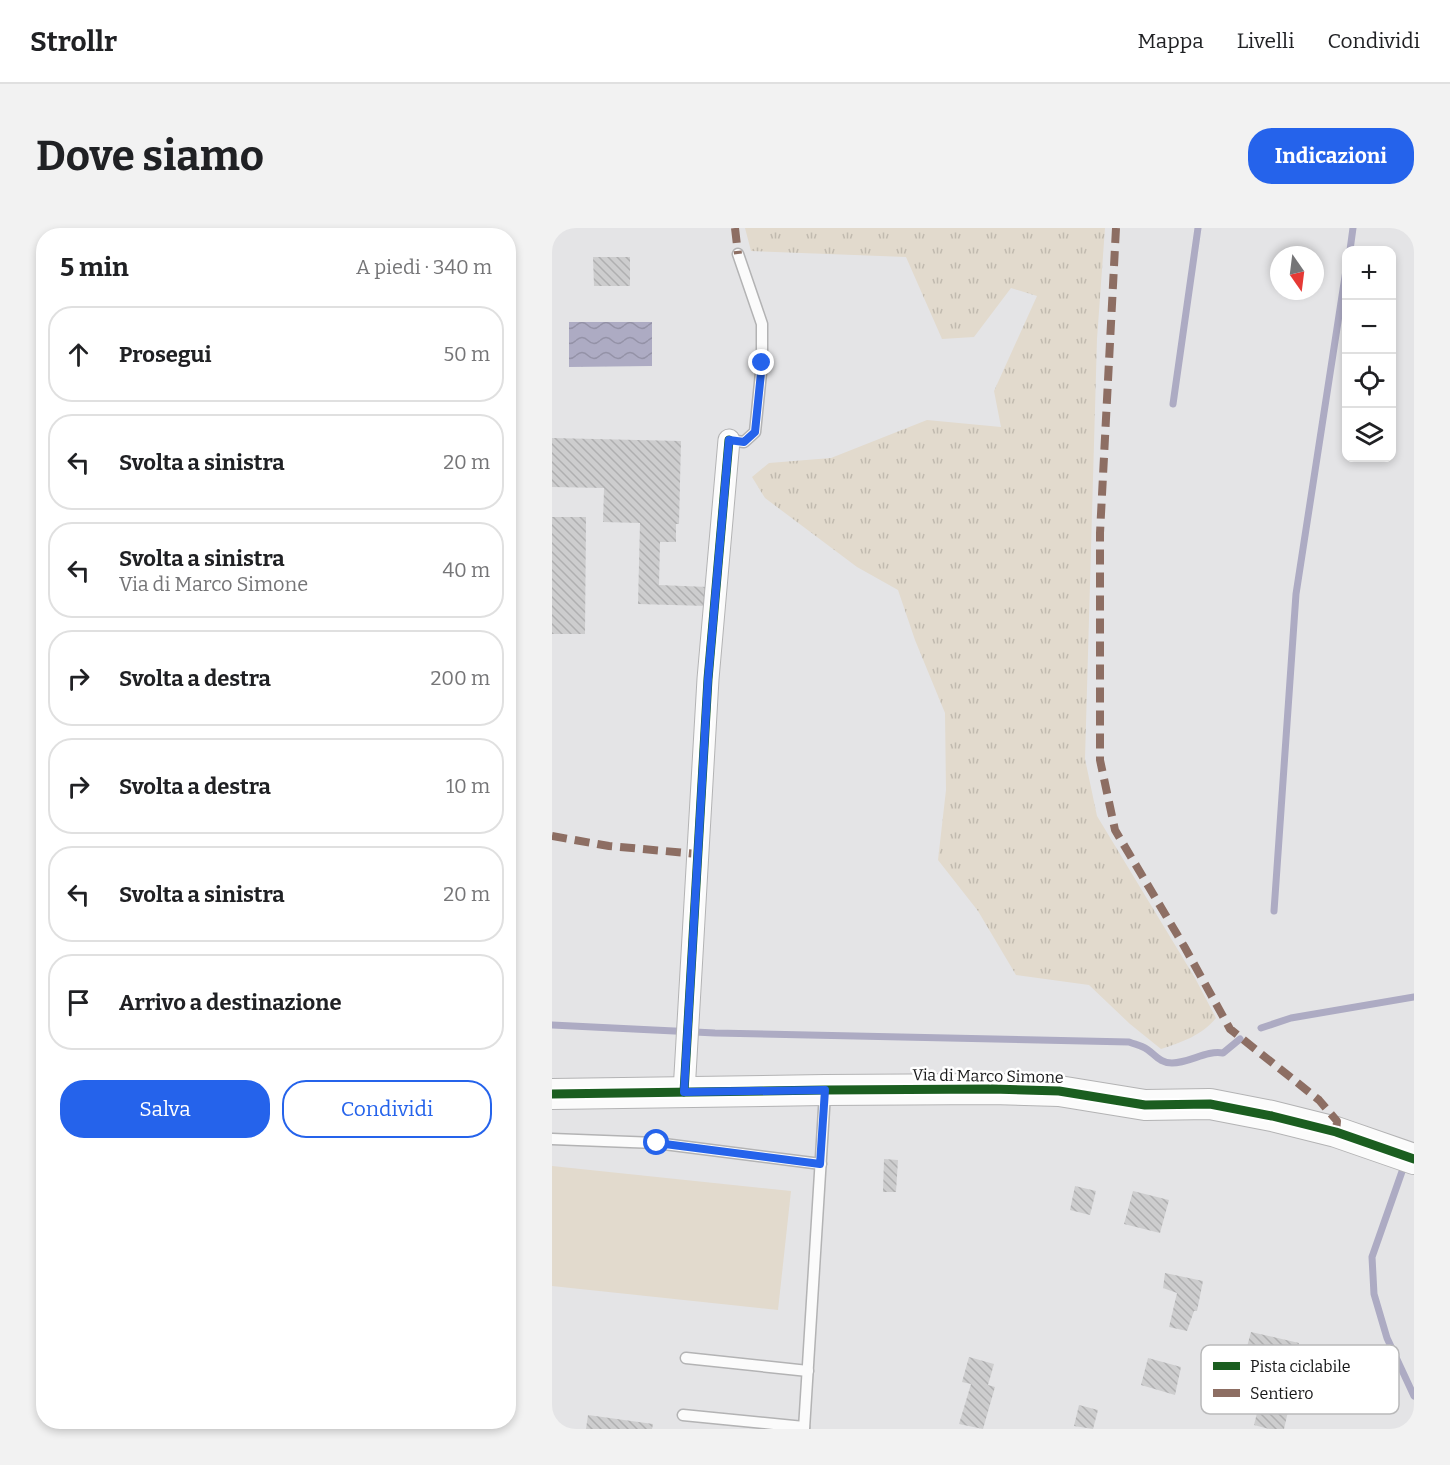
<!DOCTYPE html>
<html lang="it">
<meta charset="utf-8">
<style>
body{margin:0;font-family:Bitter,serif;background:#f2f2f2;color:#202124}
.controls{position:absolute;right:18px;top:18px;display:grid;overflow:hidden;border-radius:12px;box-shadow:0 3px 9px #0003}
.controls button{width:54px;height:54px;display:grid;place-items:center;padding:0;border:0;border-bottom:2px solid #e0e0e0;background:#fff;color:#202124;font:30px sans-serif}
.compass{position:absolute;left:718px;top:18px;width:54px;height:54px;border-radius:50%;background:#fff;box-shadow:0 3px 9px #0003;rotate:166deg}
.stop{position:absolute;width:18px;height:18px;margin:-14px;border:4px solid #2563eb;border-radius:50%;background:#fff}
.stop.end{background:#2563eb;border-color:#fff;box-shadow:0 2px 6px #0008}
.list{margin:0;padding:0;list-style:none}
h2{display:flex;justify-content:space-between;align-items:center;height:78px;margin:0;padding:0 24px;font-size:26px}
h2 small{font-size:20px;font-weight:400;color:#757577}
.list li{display:grid;grid-template-columns:39px 1fr auto;gap:18px;align-items:center;box-sizing:border-box;height:96px;margin:0 12px 12px;padding:0 12px;border:2px solid #e0e0e0;border-radius:24px}
.list b{display:block;font-size:22px;white-space:nowrap}
.list p{margin:0;font-size:20px;white-space:nowrap;color:#757577}
.list em{font-size:20px;font-style:normal;color:#757577}
.actions{display:flex;gap:12px;padding:18px 24px}
.actions a{flex:1;padding:14px 0;border:2px solid #2563eb;border-radius:24px;text-align:center;font-size:21px;color:#2563eb}
.actions .main{background:#2563eb;color:#fff}
.icon{flex:none;width:33px;height:33px;fill:none;stroke:currentColor;stroke-width:2;stroke-linecap:round;stroke-linejoin:round}
.map{position:relative;flex:none;width:862px;height:1201px;overflow:hidden;border-radius:24px}
header{display:flex;align-items:center;gap:36px;box-sizing:border-box;height:84px;padding:0 30px;background:#fff;border-bottom:2px solid #e0e0e0}
header strong{font-size:28px}
nav{display:flex;gap:33px;margin-inline-start:auto;font-size:21px}
.intro{display:flex;align-items:center;justify-content:space-between;box-sizing:border-box;height:144px;padding:0 36px}
h1{margin:0;font-size:42px}
.button{padding:15px 27px;border-radius:24px;background:#2563eb;color:#fff;font-size:21px;font-weight:700}
main{display:flex;gap:36px;padding:0 36px}
aside{flex:1;background:#fff;border-radius:24px;box-shadow:0 3px 9px #0003}
.map>svg:first-child{display:block}
</style>
<header>
<strong>Strollr</strong>
<nav><a>Mappa</a><a>Livelli</a><a>Condividi</a></nav>
</header>
<div class="intro"><h1>Dove siamo</h1><a class="button">Indicazioni</a></div>
<main>
<aside>
<h2>5 min<small>A piedi · 340 m</small></h2>
<ul class="list">
<li><svg class="icon" aria-label="ahead" viewBox="0 0 24 24"><path d="M12 20V5M6 11l6-6 6 6"/></svg><div><b>Prosegui</b></div><em>50 m</em></li>
<li><svg class="icon" aria-label="left" viewBox="0 0 24 24"><path d="M17 20v-9H6M10 6l-5 5 5 5"/></svg><div><b>Svolta a sinistra</b></div><em>20 m</em></li>
<li><svg class="icon" aria-label="left" viewBox="0 0 24 24"><path d="M17 20v-9H6M10 6l-5 5 5 5"/></svg><div><b>Svolta a sinistra</b><p>Via di Marco Simone</p></div><em>40 m</em></li>
<li><svg class="icon" aria-label="right" viewBox="0 0 24 24"><path d="M7 20v-9h11M14 6l5 5-5 5"/></svg><div><b>Svolta a destra</b></div><em>200 m</em></li>
<li><svg class="icon" aria-label="right" viewBox="0 0 24 24"><path d="M7 20v-9h11M14 6l5 5-5 5"/></svg><div><b>Svolta a destra</b></div><em>10 m</em></li>
<li><svg class="icon" aria-label="left" viewBox="0 0 24 24"><path d="M17 20v-9H6M10 6l-5 5 5 5"/></svg><div><b>Svolta a sinistra</b></div><em>20 m</em></li>
<li><svg class="icon" aria-label="arrive" viewBox="0 0 24 24"><path d="M6 21V4h12l-3 4 3 4H6"/></svg><div><b>Arrivo a destinazione</b></div></li>
</ul>
<div class="actions"><a class="main">Salva</a><a>Condividi</a></div>
</aside>
<div class="map">
<svg width="862" height="1201" viewBox="0 0 862 1201">
<defs>
<pattern id="grass-tufts" width="24" height="20" patternUnits="userSpaceOnUse" patternTransform="scale(1.5)"><rect width="24" height="20" fill="#e2dacd"/><path d="M3 7l-1-3M5 7V3M7 7l1-3M15 17l-1-3M17 17v-4M19 17l1-3" fill="none" stroke="#c1baaf"/></pattern>
<pattern id="water-waves" width="16" height="10" patternUnits="userSpaceOnUse" patternTransform="scale(1.5)"><rect width="16" height="10" fill="#adabc3"/><path d="M0 5q4-4 8 0t8 0" fill="none" stroke="#9492a7"/></pattern>
<pattern id="building-back-hatch" width="6" height="6" patternUnits="userSpaceOnUse" patternTransform="scale(1.5)"><rect width="6" height="6" fill="#cdcdce"/><path d="M-1 5l2 2M0 0l6 6M5-1l2 2" fill="none" stroke="#afafb0"/></pattern>
</defs>
<rect width="100%" height="100%" fill="#e4e4e6"/>
<!-- grass -->
<path fill="url(#grass-tufts)" d="M 193,0 L 553,0 L 545,111 L 533,531 L 545,588 L 643,750 L 664,790 C 649,808 630,814 609,821 L 578,796 L 537,757 L 464,747 L 426,683 L 386,632 L 394,562 L 393,485 L 363,412 L 346,362 L 305,339 L 213,270 L 200,249 L 217,235 L 279,230 L 375,192 L 449,199 L 442,163 L 485,68 L 459,60 L 422,109 L 390,111 L 354,29 L 199,23 Z"/>
<!-- park -->
<polygon fill="#e2dacd" points="0,938 239,963 226,1082 0,1058"/>
<!-- water -->
<polygon fill="url(#water-waves)" points="17,94 100,94 100,138 17,139"/>
<g fill="none" stroke-linecap="round" stroke-linejoin="round">
<!-- stream -->
<g stroke="#adabc3" stroke-width="7">
<polyline points="798,22 801,0"/>
<polyline points="621,176 646,0"/>
<polyline points="722,683 744,366 794,42"/>
<path d="M 0,797 L 163,805 L 577,814 C 582,816 587,817 591,819 C 602,824 606,835 620,835 C 638,835 654,822 671,825 L 688,811"/>
<polyline points="709,800 739,790 862,769"/>
<polyline points="853,935 820,1029 822,1066 835,1110 862,1168"/>
</g>
</g>
<!-- building -->
<g fill="url(#building-back-hatch)">
<polygon points="41,29 78,29 78,58 42,58"/>
<polygon points="0,210 129,213 127,296 124,296 124,314 108,314 107,357 156,359 155,378 86,376 88,295 51,294 52,260 0,259"/>
<polygon points="0,289 34,289 33,406 0,406"/>
<polygon points="332,931 346,932 344,964 331,964"/>
<polygon points="523,958 544,963 538,987 518,982"/>
<polygon points="581,963 617,972 608,1005 572,996"/>
<polygon points="613,1045 651,1053 645,1083 642,1083 635,1103 617,1099 625,1065 611,1060"/>
<polygon points="699,1104 747,1115 737,1155 742,1157 732,1201 717,1201 702,1197 707,1177 681,1170"/>
<polygon points="417,1129 442,1136 436,1157 443,1159 431,1201 407,1196 419,1156 410,1154"/>
<polygon points="596,1130 629,1139 623,1167 589,1157"/>
<polygon points="527,1177 546,1182 541,1201 522,1198"/>
<polygon points="36,1187 101,1196 100,1201 34,1201"/>
</g>
<g fill="none" stroke-linecap="round" stroke-linejoin="round">
<defs>
<g id="lane">
<polyline points="177,212 192,214 203,204 210,135 210,96 186,26"/>
<polyline points="0,911 104,915 269,936"/>
<polyline points="134,1130 256,1143"/>
<polyline points="131,1187 252,1199"/>
<polyline points="252,1201 273,865"/>
</g>
<polyline id="street" points="132,864 156,451 177,212"/>
<polyline id="secondary" points="0,866 273,862 440,861 507,863 593,877 658,876 720,888 784,904 862,931"/>
</defs>
<!-- lane casing -->
<use href="#lane" stroke="#b3b3b4" stroke-width="13"/>
<!-- street casing -->
<use href="#street" stroke="#b3b3b4" stroke-width="23"/>
<!-- secondary casing -->
<use href="#secondary" stroke="#b3b3b4" stroke-width="32"/>
<!-- lane -->
<use href="#lane" stroke="#fbfbfb" stroke-width="10"/>
<!-- street -->
<use href="#street" stroke="#fbfbfb" stroke-width="21"/>
<!-- secondary -->
<use href="#secondary" stroke="#fbfbfb" stroke-width="30"/>
<!-- quiet -->
<g stroke="#8d6e63" stroke-width="8" stroke-dasharray="15 8" stroke-linecap="butt">
<polyline points="183,0 186,26"/>
<polyline points="564,0 548,305 548,532 563,602 632,718 678,801 767,872 785,893 784,904"/>
<polyline points="0,608 57,618 146,626"/>
</g>
<defs>
<g id="cycleway">
<polyline points="132,864 156,451 177,212"/>
<polyline points="0,866 273,862 440,861 507,863 593,877 658,876 720,888 784,904 862,931"/>
</g>
</defs>
<!-- cycleway casing -->
<use href="#cycleway" stroke="#fff" stroke-width="13"/>
<!-- cycleway -->
<use href="#cycleway" stroke="#1b5e20" stroke-width="9"/>
</g>
<g fill="none" stroke-linecap="round" stroke-linejoin="round">
<!-- route -->
<polyline stroke="#2563eb" stroke-width="8" points="105,915 268,936 273,862 132,864 156,451 177,212 192,214 203,204 210,135"/>
</g>
<g text-anchor="middle" dominant-baseline="central" stroke-width="5" stroke-linejoin="round" paint-order="stroke">
<!-- street labels -->
<g font-size="16" fill="#171718" stroke="#fff">
<text transform="translate(436 848) rotate(1)">Via di Marco Simone</text>
</g>
</g>
<!-- legend -->
<rect x="649" y="1117" width="198" height="69" rx="9" fill="#fff" stroke="#b9b9ba" stroke-width="1.5"/>
<rect x="661" y="1134" width="27" height="8" fill="#1b5e20"/>
<rect x="661" y="1161" width="27" height="8" fill="#8d6e63"/>
<g font-size="16" fill="#171718">
<text x="698" y="1144">Pista ciclabile</text>
<text x="698" y="1171">Sentiero</text>
</g>
</svg>
<div class="controls">
<button>+</button>
<button>−</button>
<button><svg class="icon" aria-label="locate" viewBox="0 0 24 24"><circle cx="12" cy="12" r="6"/><path d="M12 2v4M12 18v4M2 12h4M18 12h4"/></svg></button>
<button><svg class="icon" aria-label="layers" viewBox="0 0 24 24"><path d="M12 4l9 5-9 5-9-5zM3 14l9 5 9-5"/></svg></button>
</div>
<svg class="compass" viewBox="-18 -18 36 36"><path d="M0-13l5 13h-10z" fill="#e53935"/><path d="M0 13l5-13h-10z" fill="#757577"/></svg>
<div class="stop" style="left:105px;top:915px"></div>
<div class="stop end" style="left:210px;top:135px"></div>
</div>
</main>
